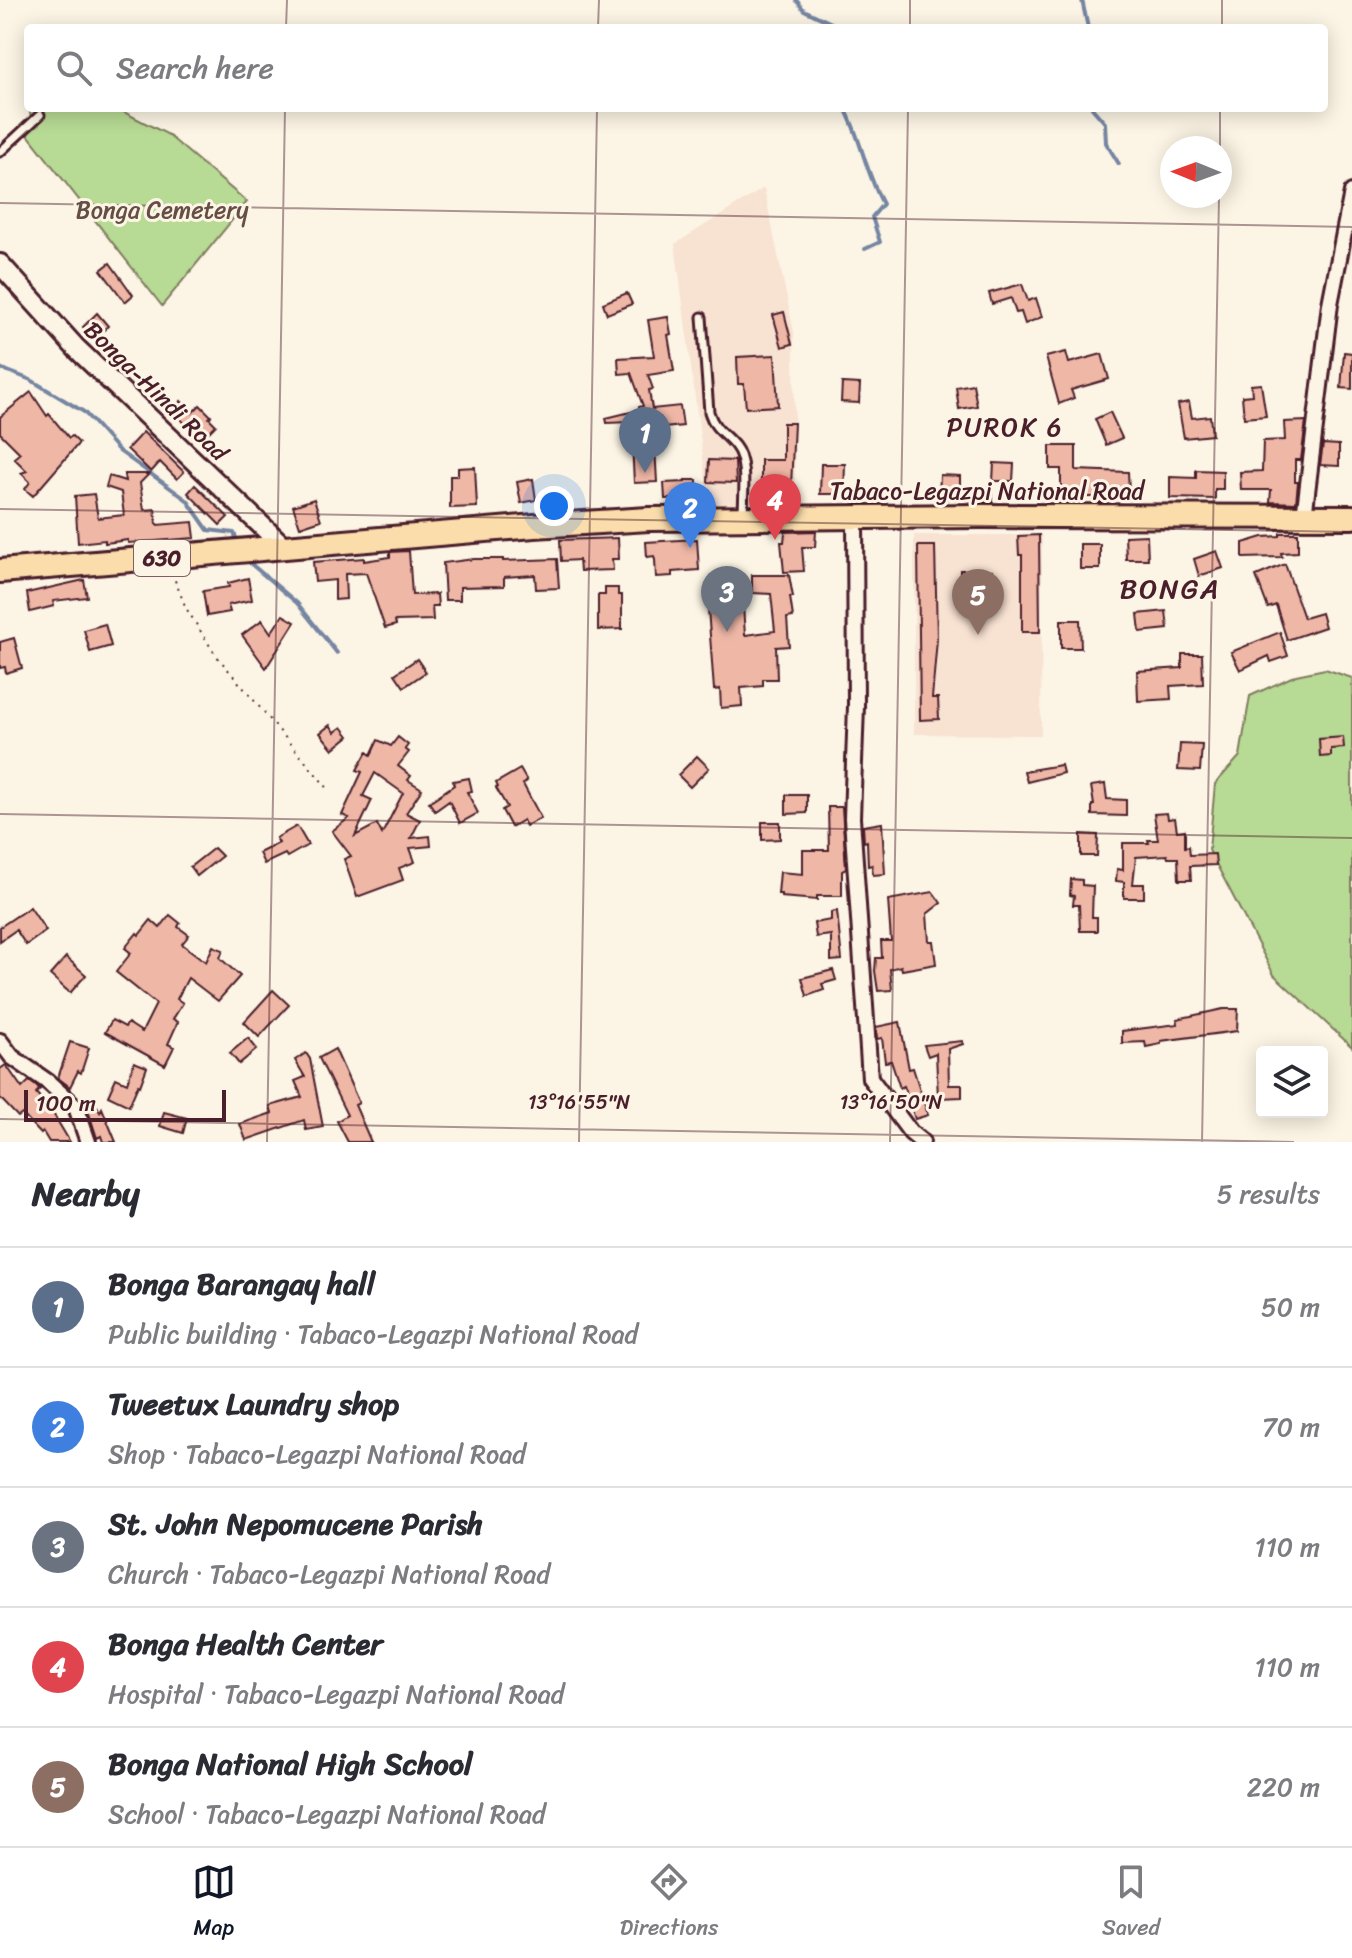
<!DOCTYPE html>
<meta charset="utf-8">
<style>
body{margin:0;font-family:Sriracha,sans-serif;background:#f2f2f3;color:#2b2b33}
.controls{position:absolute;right:24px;bottom:24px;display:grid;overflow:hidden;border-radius:8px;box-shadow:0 4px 20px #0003}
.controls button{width:72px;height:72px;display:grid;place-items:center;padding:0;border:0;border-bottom:2px solid #e1e1e2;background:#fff;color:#2b2b33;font:40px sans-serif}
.compass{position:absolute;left:1160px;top:136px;width:72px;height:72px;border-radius:50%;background:#fff;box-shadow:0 4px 20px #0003;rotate:271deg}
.scale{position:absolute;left:24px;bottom:20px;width:202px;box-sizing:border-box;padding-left:8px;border:4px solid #4a1f2b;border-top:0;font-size:22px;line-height:28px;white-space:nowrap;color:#4a1f2b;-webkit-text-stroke:6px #fcf5e5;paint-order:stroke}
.you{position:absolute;left:554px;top:506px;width:28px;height:28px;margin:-20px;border:6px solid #fff;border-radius:50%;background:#1a73e8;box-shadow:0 0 0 12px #1a73e833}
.badge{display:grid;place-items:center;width:52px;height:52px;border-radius:50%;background:#111827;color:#fff;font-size:26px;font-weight:700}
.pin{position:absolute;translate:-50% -66px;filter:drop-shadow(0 2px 4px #0008)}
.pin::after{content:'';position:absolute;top:42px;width:28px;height:24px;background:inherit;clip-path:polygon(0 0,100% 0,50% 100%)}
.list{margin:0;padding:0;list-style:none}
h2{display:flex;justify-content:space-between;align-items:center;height:104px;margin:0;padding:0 32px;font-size:34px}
h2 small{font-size:26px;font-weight:400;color:#7c7c81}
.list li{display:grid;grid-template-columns:52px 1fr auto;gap:24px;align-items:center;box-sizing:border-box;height:120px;padding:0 32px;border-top:2px solid #e1e1e2}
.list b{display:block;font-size:30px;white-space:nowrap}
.list p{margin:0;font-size:26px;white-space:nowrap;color:#7c7c81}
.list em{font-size:26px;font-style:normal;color:#7c7c81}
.icon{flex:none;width:44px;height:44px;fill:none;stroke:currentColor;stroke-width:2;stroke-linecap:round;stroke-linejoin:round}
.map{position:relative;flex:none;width:1352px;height:1142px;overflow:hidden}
.search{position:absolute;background:#fff;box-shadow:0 4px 20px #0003;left:24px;right:24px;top:24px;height:88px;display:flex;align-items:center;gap:20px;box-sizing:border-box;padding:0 28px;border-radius:8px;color:#7c7c81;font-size:30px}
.sheet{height:704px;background:#fff}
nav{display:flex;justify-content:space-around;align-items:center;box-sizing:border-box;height:112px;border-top:2px solid #e1e1e2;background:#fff;font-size:22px;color:#7c7c81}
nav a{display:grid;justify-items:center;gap:4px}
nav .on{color:#111827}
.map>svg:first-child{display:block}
</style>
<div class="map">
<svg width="1352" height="1142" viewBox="0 0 1352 1142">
<rect width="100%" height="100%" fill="#fcf5e5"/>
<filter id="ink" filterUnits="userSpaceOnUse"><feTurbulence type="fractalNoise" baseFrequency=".0125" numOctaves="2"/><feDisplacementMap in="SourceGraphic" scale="16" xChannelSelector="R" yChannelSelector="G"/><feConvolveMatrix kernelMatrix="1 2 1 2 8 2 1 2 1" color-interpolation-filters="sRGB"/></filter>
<g filter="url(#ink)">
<!-- built -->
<g fill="#f8e2d2">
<polygon points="764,188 794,332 795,503 709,504 675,244"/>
<polygon points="914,535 1042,535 1041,735 914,734"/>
</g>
<!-- green -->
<g fill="#b7da94" stroke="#807c60" stroke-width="2">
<polygon points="29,108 116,108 167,134 247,202 162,306 22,127 31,118"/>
<polygon points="1325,669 1352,678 1352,1047 1274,975 1209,850 1215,784 1240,756 1250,696 1296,675"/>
</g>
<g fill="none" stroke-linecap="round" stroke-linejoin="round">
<!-- stream -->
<g stroke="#7585a2" stroke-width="4">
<polyline points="796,0 804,10 842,28"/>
<polyline points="1082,0 1088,28"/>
<path d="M 845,108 C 861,139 866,173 883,204 L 872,217 L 880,242 L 865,249"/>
<polyline points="1092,108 1105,123 1106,143 1119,164"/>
<polyline points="0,368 31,380 84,412 119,451 187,500 208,530 234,533 238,542"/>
<polyline points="244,558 297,603 337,653"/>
</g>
</g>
<!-- building -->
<g fill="#efb7a6" stroke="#4a1f2b" stroke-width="2" fill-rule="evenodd">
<polygon points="110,263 133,295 125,302 101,270"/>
<polygon points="1022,284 1028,301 1036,298 1042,317 1025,324 1021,312 1016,313 1011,298 992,304 989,293"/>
<polygon points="627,293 632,304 607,314 603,303"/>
<polygon points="784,312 792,344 782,347 773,315"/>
<polygon points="97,313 108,326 95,339 83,327"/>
<polygon points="668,317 671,334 668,335 674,371 648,375 653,389 649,390 652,409 680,406 683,426 654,429 657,482 634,483 631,422 607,423 606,418 639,410 639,407 643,406 631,373 619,374 618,358 654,356 648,320"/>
<polygon points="1066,352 1069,363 1102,354 1109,379 1071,390 1074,398 1059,404 1046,357"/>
<polygon points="1344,352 1352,353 1352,389 1341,388"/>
<polygon points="775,355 778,406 746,408 744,384 738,384 737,357"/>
<polygon points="842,383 860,384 859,403 841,402"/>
<polygon points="973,384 977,406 959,409 956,387"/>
<polygon points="1261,384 1266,416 1244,418 1242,396 1252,395 1251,385"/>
<polygon points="31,392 47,416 49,414 69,438 72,436 79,443 33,496 25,489 30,482 21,473 27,471 14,458 20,453 0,433 0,417"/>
<polygon points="181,401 192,413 200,405 211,416 209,418 216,425 204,437 197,429 193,432 172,410"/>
<polygon points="1189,402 1192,418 1210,416 1212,435 1184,438 1178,404"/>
<polygon points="1110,412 1122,438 1106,445 1095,419"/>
<polygon points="1306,421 1301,460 1295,460 1295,482 1298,482 1296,503 1270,502 1271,490 1241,490 1240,472 1262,471 1263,441 1285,440 1284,422"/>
<polygon points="783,423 794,423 791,487 761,486 761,460 783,460"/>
<polygon points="143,432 184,472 177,479 160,462 151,472 127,449"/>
<polygon points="1323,444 1339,445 1339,466 1320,465"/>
<polygon points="1050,446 1076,446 1076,470 1128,472 1129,492 1107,494 1107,502 1096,502 1096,497 1061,497 1061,469 1050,469"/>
<polygon points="709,460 735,461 736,483 708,482"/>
<polygon points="994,463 1014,464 1013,481 993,481"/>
<polygon points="821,464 845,464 844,494 820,494"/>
<polygon points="475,467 477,507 450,508 450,476 458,476 458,468"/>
<polygon points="1196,470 1223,471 1223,489 1215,489 1215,499 1170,498 1170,477 1196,478"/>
<polygon points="124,474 149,474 140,483 144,510 155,509 157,525 193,522 195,538 128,543 128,540 105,543 105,540 78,543 75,496 94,494 98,518 124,515 121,492 106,487 109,476 125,481"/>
<polygon points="940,475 960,476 960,487 992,487 992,502 939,498"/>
<polygon points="533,479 536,500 521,503 517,482"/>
<polygon points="685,480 697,480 696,505 685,505 685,498 665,499 664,483 685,482"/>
<polygon points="195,485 228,517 220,525 188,493"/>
<polygon points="314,499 321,520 300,527 293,506"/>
<polygon points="816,531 815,547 802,547 804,571 784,572 781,542 784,542 785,532"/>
<polygon points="1280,533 1298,533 1298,552 1281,553 1282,557 1243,558 1243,543 1263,537 1280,536"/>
<polygon points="1039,535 1040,632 1022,632 1022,555 1019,555 1018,536"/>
<polygon points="1147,535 1148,559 1126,559 1125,536"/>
<polygon points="618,538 619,559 612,559 613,570 580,571 579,560 561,561 560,540"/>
<polygon points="697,539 699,570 672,572 672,576 656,577 655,560 654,556 647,557 646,542"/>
<rect x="1080" y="544" width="20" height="25"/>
<polygon points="918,546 935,546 937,639 932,698 938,698 939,719 920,720"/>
<polygon points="409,551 412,595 437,594 438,606 432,606 433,620 395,621 396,625 385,628 366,573 345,574 346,599 335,600 335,580 315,582 313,562 364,558 364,561 390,557 390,552"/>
<polygon points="1217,551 1223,568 1199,576 1194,559"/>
<polygon points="474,559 503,559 503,561 557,559 559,588 536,589 535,575 504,577 504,586 460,587 460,600 445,600 443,563"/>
<polygon points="1285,564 1304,618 1321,613 1325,627 1287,640 1276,605 1268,608 1256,576"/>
<rect x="960" y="570" width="32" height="25"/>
<polygon points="752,575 789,575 793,597 790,597 793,617 787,618 789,646 776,647 777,679 763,679 763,686 741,688 742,706 721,708 720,689 714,690 708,608 743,606 745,635 775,631 771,594 752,593"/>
<polygon points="248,578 252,600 228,605 230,612 207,616 203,591 229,587 228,583"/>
<polygon points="84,580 87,597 53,601 54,606 30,612 27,593"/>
<polygon points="605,588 618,588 618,595 622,595 622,629 598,630 598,595 605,595"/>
<polygon points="1166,611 1168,629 1140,632 1138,614"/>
<polygon points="283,615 295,622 266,668 242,635 262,620 271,633"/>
<polygon points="1061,620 1080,620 1081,648 1061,648"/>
<polygon points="105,624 111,646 90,652 84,630"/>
<polygon points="1280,632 1288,656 1271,662 1269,656 1240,670 1231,652"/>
<polygon points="14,638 22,668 6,673 5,667 0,668 0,642"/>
<polygon points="1182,654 1202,654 1203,684 1170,686 1171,699 1138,701 1137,671 1182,668"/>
<polygon points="417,659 426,672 404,687 395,674"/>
<polygon points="330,725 335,732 342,727 349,736 333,749 320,733"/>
<path d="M 398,737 L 408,745 L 405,749 L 409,752 L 398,766 L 411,776 L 408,780 L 422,789 L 406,813 L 420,820 L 411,838 L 430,836 L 431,846 L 410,848 L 415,862 L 399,868 L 403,880 L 357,897 L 344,859 L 351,856 L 332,831 L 349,818 L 342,815 L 362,772 L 357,770 L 367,752 L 371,755 L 378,740 L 391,746 ZM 375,773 L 403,793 L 382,834 L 377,824 L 355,836 L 372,800 L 363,796 Z"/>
<polygon points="1343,737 1344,748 1331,749 1331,756 1320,757 1319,739"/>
<polygon points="1180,744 1202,745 1200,771 1178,770"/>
<polygon points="697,756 709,768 690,787 678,775"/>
<polygon points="1061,765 1063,773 1027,782 1024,771"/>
<polygon points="520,769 527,781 523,784 541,818 526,826 523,820 511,827 502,810 507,807 496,788 498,787 496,783"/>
<polygon points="469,778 472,791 467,792 478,813 460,823 449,801 435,811 429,802 454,785 453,781"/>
<polygon points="1105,784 1107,799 1126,800 1126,816 1092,815 1092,805 1094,805 1091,786"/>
<polygon points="786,795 807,795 807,813 786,814"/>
<polygon points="828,807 842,807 846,869 842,871 842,896 817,896 817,900 781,897 781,894 778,894 780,872 803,874 803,850 829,850"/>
<polygon points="1167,813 1168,819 1175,818 1177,831 1185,830 1185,847 1189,846 1190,855 1215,854 1216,865 1190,866 1191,880 1179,880 1178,858 1168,858 1167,855 1136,857 1133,884 1144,884 1144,898 1124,898 1124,882 1116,881 1117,869 1123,870 1123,843 1149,843 1148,840 1158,840 1154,814"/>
<polygon points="762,822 780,822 780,839 762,840"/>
<polygon points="882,823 885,874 873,875 872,865 868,866 867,841 864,842 863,826"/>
<polygon points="297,826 308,845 287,857 285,854 264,864 259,853 279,843 276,838"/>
<polygon points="1081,834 1098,835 1097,856 1081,856"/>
<polygon points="214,848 222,856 197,876 190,867"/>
<polygon points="1071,879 1082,880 1082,885 1093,886 1092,917 1097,917 1097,931 1080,931 1079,905 1073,905 1074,896 1070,895"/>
<polygon points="933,892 941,903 927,914 929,941 933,941 936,964 902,970 901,966 890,969 892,990 878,991 875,971 876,958 882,958 881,941 891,941 888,900"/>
<polygon points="30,907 46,931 26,945 16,930 0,941 0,927"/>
<polygon points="837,911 842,960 831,961 831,935 816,937 814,923 831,920 831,912"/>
<polygon points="170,915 180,923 178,927 189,935 182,944 206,962 213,946 223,950 220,958 240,976 218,1001 188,978 177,999 183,1003 173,1019 178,1022 168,1044 174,1047 165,1065 105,1032 112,1020 125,1027 128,1023 142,1032 156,1004 116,972 131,953 125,948 137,933 139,935 151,920 160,928"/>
<polygon points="66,957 86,975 70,993 50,975"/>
<polygon points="833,970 836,980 822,984 824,990 807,996 802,978"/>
<polygon points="273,990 289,1005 259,1037 244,1022"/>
<polygon points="1223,1009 1238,1009 1237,1031 1161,1041 1161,1044 1146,1047 1145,1042 1122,1043 1122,1031 1178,1024 1177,1019"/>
<polygon points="900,1022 909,1069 913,1068 928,1115 915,1119 904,1086 900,1088 891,1061 885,1062 882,1038 877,1039 876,1027"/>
<polygon points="248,1038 257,1049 239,1064 230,1053"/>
<polygon points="962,1041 963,1044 948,1049 949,1085 962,1085 962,1097 938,1098 936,1053 928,1056 924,1045"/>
<polygon points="70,1042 89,1048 81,1073 78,1071 70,1087 58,1078"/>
<polygon points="335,1049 359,1103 355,1105 371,1142 348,1142 337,1121 347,1115 319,1058"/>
<polygon points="306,1053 310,1059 323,1127 306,1130 304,1120 246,1140 240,1124 272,1113 270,1106 302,1097 295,1081 305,1077 295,1060"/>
<polygon points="134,1062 147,1067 140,1086 138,1085 129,1106 108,1096 116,1078 127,1083"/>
<polygon points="6,1065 22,1088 29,1081 40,1089 36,1093 51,1110 70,1142 49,1142 43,1132 41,1134 22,1114 18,1117 0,1098 0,1069"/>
<polygon points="94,1100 100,1112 102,1108 116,1142 103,1142 101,1136 97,1138 86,1104"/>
<polygon points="164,1112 187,1118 183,1133 160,1126"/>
</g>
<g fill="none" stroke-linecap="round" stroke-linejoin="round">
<defs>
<g id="service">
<polyline points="0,152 40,115"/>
<path d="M 702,317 L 709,412 C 715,431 724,432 735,446 C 748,462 743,495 743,515"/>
</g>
<g id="minor">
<polyline points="855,517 856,706 852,818 870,1078 911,1133 922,1142"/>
<polyline points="1304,517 1330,304 1352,192"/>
<polyline points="0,1041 12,1057 48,1082 76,1107 88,1142"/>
</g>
<polyline id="tertiary" points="0,264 76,348 284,547"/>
<polyline id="primary" points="0,571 534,526 649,519 980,516 1352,517"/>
</defs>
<!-- service casing -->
<use href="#service" stroke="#4a1f2b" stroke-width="13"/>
<!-- minor casing -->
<use href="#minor" stroke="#4a1f2b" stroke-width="20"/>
<!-- tertiary casing -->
<use href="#tertiary" stroke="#4a1f2b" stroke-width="24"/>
<!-- primary casing -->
<use href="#primary" stroke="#4a1f2b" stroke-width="28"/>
<!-- path -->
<polyline stroke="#4a1f2b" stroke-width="2" stroke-dasharray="2 6" stroke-linecap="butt" points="172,573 186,608 215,654 330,791"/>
<!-- service -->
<use href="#service" stroke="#fcf5e5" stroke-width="7"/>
<!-- minor -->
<use href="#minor" stroke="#fcf5e5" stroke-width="14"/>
<!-- tertiary -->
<use href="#tertiary" stroke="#fcf5e5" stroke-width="18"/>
<!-- primary -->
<use href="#primary" stroke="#faddab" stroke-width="22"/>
</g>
</g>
<!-- ticks -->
<path fill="none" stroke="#4a1f2b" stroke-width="2" stroke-opacity="0.45" d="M 286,28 L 287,0M 598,28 L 599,0M 910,28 L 910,0M 1222,28 L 1222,0M 1220,148 L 1220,108M 0,203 L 1352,227M 0,509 L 1352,532M 0,814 L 1352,838M 0,1119 L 1294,1142M 267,1142 L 285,108M 579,1142 L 597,108M 890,1142 L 908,108M 1202,1142 L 1219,196"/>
<g text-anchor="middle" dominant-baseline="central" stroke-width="6" stroke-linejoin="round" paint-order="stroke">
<!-- shield labels -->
<rect fill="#fcf5e5" stroke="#7f5f63" stroke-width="2" x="134" y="540" width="56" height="36" rx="6"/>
<g font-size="22" font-weight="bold" fill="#4a1f2b">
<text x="162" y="558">630</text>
</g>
<!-- park labels -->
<g font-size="24" fill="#654e45" stroke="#fcf5e5">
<text x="162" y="210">Bonga Cemetery</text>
</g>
<!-- street labels -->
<g font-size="24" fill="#4a1f2b" stroke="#fcf5e5">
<text transform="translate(156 391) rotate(44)">Bonga-Hindi Road</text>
<text x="987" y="491">Tabaco-Legazpi National Road</text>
</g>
<!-- neighbourhood labels -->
<g font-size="26" letter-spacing="2" fill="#4a1f2b" stroke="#fcf5e5">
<text x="1005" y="427">PUROK 6</text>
</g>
<!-- quarter labels -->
<g font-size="28" letter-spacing="2" fill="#4a1f2b" stroke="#fcf5e5">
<text x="1170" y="588">BONGA</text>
</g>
</g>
<g font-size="20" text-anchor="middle" fill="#4a1f2b" stroke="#fcf5e5" stroke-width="6" stroke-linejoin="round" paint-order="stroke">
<text x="579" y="1109">13°16'55"N</text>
<text x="891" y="1109">13°16'50"N</text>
</g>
</svg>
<div class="controls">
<button><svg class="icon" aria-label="layers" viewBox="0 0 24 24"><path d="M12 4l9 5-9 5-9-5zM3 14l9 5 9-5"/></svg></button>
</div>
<svg class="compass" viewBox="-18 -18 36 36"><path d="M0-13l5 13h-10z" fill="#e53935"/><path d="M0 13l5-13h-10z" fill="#7c7c81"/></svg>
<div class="scale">100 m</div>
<div class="you"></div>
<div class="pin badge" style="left:645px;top:473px;background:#5c6f8a">1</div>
<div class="pin badge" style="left:690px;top:548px;background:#3f7fe0">2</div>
<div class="pin badge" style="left:727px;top:632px;background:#6b7280">3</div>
<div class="pin badge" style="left:775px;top:540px;background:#e0444e">4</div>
<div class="pin badge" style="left:978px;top:635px;background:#8d6e63">5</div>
<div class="search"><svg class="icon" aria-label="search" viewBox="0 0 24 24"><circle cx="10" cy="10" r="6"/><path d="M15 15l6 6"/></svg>Search here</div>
</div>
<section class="sheet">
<h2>Nearby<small>5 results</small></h2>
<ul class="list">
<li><span class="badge" style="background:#5c6f8a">1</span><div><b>Bonga Barangay hall</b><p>Public building · Tabaco-Legazpi National Road</p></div><em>50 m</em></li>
<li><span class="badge" style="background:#3f7fe0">2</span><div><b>Tweetux Laundry shop</b><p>Shop · Tabaco-Legazpi National Road</p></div><em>70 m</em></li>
<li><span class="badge" style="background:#6b7280">3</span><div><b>St. John Nepomucene Parish</b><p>Church · Tabaco-Legazpi National Road</p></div><em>110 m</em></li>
<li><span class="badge" style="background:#e0444e">4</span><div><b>Bonga Health Center</b><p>Hospital · Tabaco-Legazpi National Road</p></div><em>110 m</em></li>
<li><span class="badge" style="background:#8d6e63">5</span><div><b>Bonga National High School</b><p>School · Tabaco-Legazpi National Road</p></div><em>220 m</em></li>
</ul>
</section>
<nav>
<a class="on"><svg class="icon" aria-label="map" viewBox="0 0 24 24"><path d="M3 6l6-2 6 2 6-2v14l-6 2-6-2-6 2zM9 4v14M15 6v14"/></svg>Map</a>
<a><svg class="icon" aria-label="directions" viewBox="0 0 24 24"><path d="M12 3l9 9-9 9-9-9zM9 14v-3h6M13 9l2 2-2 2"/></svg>Directions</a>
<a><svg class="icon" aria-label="saved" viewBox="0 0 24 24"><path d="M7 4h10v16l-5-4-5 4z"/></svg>Saved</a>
</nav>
